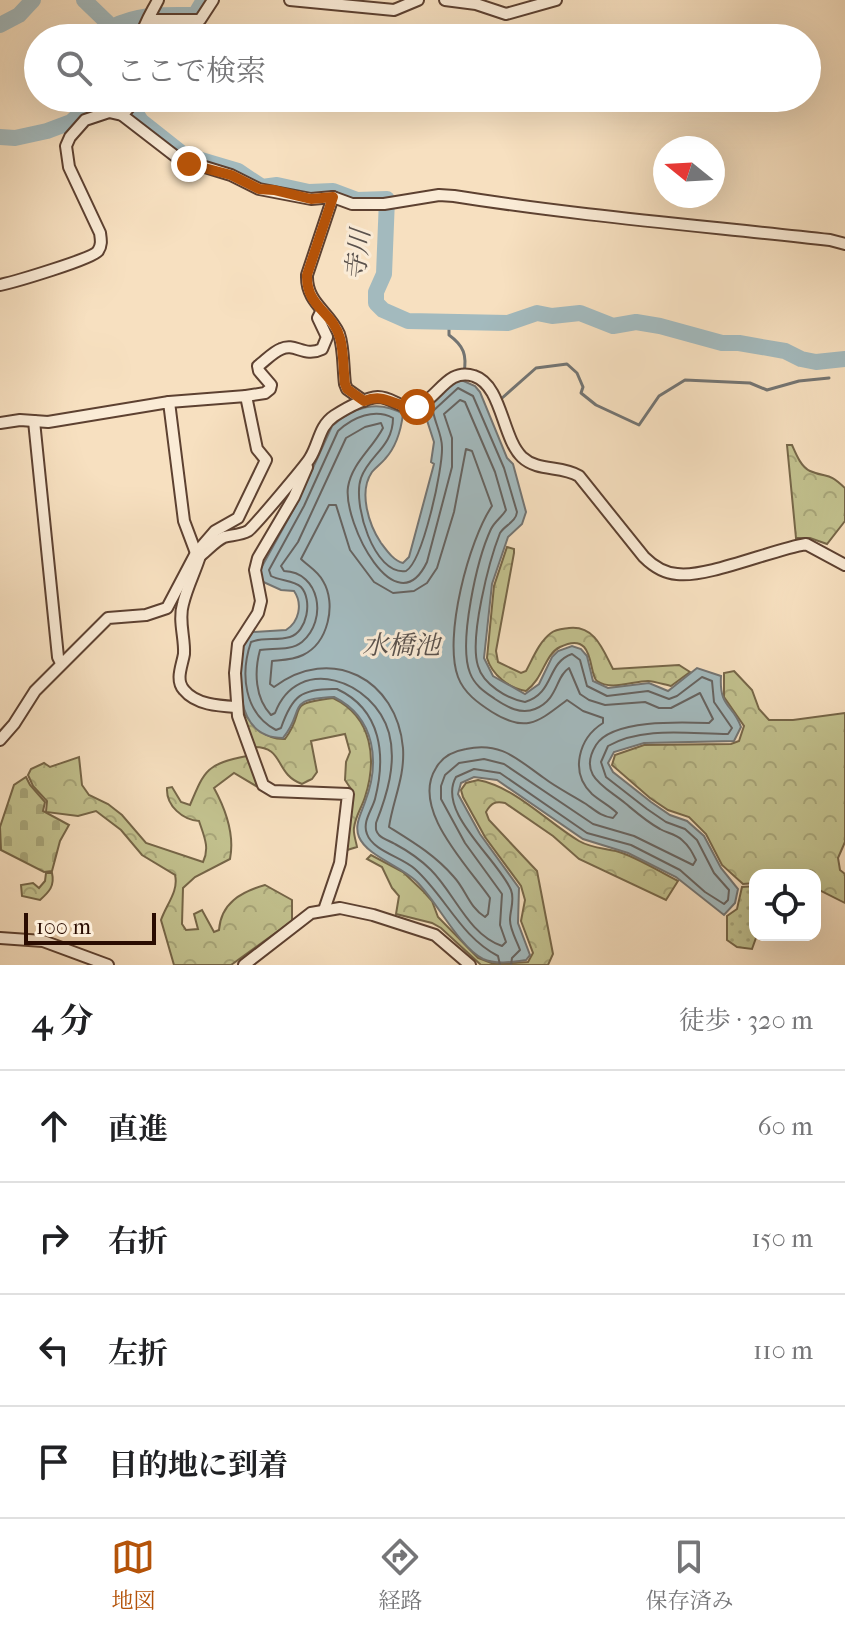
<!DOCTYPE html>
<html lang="ja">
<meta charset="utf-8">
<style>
body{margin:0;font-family:"IM FELL French Canon","Noto Serif JP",serif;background:#f6f6f6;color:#202124}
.controls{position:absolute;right:24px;bottom:24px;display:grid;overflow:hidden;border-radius:16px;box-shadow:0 8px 32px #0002}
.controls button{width:72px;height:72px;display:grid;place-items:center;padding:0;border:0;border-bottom:2px solid #e0e0e0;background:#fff;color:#202124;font:40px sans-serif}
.compass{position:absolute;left:653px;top:136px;width:72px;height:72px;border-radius:50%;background:#fff;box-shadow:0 8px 32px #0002;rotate:288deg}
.scale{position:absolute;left:24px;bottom:20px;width:132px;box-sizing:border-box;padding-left:8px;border:4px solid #2a0c01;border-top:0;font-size:22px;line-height:28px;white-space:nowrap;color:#2a0c01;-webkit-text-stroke:6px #faebd6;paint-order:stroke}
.stop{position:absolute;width:24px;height:24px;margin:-18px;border:6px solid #b45309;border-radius:50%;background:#fff}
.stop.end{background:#b45309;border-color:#fff;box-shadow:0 2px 8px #0008}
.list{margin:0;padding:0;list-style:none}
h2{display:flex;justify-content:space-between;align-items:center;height:104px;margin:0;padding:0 32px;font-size:34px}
h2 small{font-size:26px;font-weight:400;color:#757577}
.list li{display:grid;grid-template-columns:52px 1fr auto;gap:24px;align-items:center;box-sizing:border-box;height:112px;padding:0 32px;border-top:2px solid #e0e0e0}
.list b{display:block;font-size:30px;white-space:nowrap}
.list em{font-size:26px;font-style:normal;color:#757577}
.icon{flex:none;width:44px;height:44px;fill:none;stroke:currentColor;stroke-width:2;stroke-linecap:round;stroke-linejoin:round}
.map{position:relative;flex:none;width:845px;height:965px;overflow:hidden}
.search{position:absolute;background:#fff;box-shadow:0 8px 32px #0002;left:24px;right:24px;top:24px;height:88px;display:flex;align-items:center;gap:20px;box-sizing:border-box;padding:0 28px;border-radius:44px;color:#757577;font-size:30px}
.sheet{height:552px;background:#fff}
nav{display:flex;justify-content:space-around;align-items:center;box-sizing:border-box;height:112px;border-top:2px solid #e0e0e0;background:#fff;font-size:22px;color:#757577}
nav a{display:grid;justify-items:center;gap:4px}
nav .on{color:#b45309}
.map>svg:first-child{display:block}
</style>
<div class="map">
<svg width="845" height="965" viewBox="0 0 845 965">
<defs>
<pattern id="grass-dots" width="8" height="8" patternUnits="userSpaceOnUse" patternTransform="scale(2)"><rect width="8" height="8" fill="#c2c18e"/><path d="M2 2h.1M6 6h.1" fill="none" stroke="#a7a579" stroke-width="1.8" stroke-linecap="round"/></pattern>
<pattern id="forest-crowns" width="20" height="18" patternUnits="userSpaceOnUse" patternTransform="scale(2)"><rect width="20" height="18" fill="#c2c18e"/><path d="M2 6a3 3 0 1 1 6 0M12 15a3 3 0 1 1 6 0" fill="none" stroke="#a7a579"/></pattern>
<pattern id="cemetery-stones" width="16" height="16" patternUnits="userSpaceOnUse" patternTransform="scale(2)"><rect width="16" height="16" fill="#c2c18e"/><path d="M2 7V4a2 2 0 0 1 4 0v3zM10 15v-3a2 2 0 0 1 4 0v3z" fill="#a7a579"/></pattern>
</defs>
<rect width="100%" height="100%" fill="#f7e0c0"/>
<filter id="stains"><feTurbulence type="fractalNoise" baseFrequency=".0025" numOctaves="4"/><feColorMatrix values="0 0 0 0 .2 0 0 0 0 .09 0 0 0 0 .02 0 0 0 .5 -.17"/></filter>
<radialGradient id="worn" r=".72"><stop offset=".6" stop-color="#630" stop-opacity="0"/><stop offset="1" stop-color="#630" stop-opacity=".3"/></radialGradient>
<!-- grass -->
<polygon fill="url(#grass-dots)" stroke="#766648" stroke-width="2" points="755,886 757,935 752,949 737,947 727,940 727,916 737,909 742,887"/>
<!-- forest -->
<g fill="url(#forest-crowns)" stroke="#766648" stroke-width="2">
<path d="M 787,445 L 792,445 C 796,454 801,467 810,471 C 829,479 827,471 845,488 L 845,521 L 827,544 L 810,538 L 796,538 Z"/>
<path d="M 507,547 L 514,549 L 514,553 L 496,651 L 498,662 L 521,673 L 526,671 C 533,658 539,642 551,633 C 556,629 563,629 569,628 C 595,625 603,650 613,669 L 679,665 L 690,672 L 671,686 C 666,685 653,681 648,681 C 633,681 611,691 597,681 C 588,675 596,629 560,647 C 544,655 544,678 526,691 C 509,688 492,675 487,658 L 494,586 Z"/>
<polygon points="734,671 752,690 759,709 769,720 793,720 845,713 845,842 838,858 840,870 845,874 845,903 815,888 815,875 755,875 755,883 743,884 722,865 706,834 689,817 668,810 650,798 612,765 615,755 644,745 731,744 739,741 744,726 724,697 724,673"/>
<path d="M 333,698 C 373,717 377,760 365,797 C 362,807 355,817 354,828 C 353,833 356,841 357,847 L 347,850 L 344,847 L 351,789 L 345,780 L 346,762 L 350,752 L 345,734 L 311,741 L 317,772 L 312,779 L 302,784 C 274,774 285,746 253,747 L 241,709 C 253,725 264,740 285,739 C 308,708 283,704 333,698 Z"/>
<path d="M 247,756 L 258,781 L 256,786 L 234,773 L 214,788 C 226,810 235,834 230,859 L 195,877 L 183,888 L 182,924 L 186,930 L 198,929 L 194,914 L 202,910 L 214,932 L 219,930 C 221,903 241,892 265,885 L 292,900 L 292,921 L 231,965 L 174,965 L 161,920 C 166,905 179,891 175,875 L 142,855 L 121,830 L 96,811 L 78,816 L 46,812 L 47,801 L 33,786 L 28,775 L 31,769 L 44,763 L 50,767 L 79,757 L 82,785 L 89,795 L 108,804 L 122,815 L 146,843 L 203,862 C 210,848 204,836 199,821 C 183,820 166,806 167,788 L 172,787 L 181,802 L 190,805 C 205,769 207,764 247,756 Z"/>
<path d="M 478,780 C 515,787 546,821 579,841 C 591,848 603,848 616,851 C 637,857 658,871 678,881 L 666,900 L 579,859 L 553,836 L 505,803 C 495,801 491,803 486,812 L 489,820 L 537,871 L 553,954 L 548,965 L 481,965 L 441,928 L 432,923 L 396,914 L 399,896 L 392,888 L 382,867 L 367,859 L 371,855 L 403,872 L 424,892 L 432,901 L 438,917 L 478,958 L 494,964 L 528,962 L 533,953 L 521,921 L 525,900 L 521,886 L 485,837 L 463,797 L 461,790 L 466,783 Z"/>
<path d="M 46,873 L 52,873 C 55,886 49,892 40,900 L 22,896 L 21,885 L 33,883 L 39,888 L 45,881 Z"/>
</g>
<!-- cemetery -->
<polygon fill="url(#cemetery-stones)" stroke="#766648" stroke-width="2" points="26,777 30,785 45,802 43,811 69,825 60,841 52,871 44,872 1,850 0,827 14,785"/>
<!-- water -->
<path fill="#a3babe" stroke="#737472" stroke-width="2" d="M 459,379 L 475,386 L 480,392 L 507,458 L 513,464 L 526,512 L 522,524 L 508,537 L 492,584 L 484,658 L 493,676 L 525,694 L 539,684 L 552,657 L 558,651 L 572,646 L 581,649 L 587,656 L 593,681 L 608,688 L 649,683 L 668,691 L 697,668 L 721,676 C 719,708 733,704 741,727 L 734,741 L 644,743 L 614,752 L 608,763 L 613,772 L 651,802 L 670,815 L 687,821 L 704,836 L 721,868 L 738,889 L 735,903 L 724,915 L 676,877 L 628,853 L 583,839 L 497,780 L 474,777 L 461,783 L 458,794 L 480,834 L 519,888 L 518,923 L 530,955 L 526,960 C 513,962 496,965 483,959 C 458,946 437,901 416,881 C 401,866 367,856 359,837 C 354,825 361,814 365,802 C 380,763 376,718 334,697 C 284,699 306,710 283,738 C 231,738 239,671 243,637 L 252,632 L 286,630 C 299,622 303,604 294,591 L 281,590 L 259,580 L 262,578 L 260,570 L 297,503 L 332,426 C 353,407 378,399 403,414 C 401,430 397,446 385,459 C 381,464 376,467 372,472 C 358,492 369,525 381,543 C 387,551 394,561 403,563 L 409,557 L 434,464 L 431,462 L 434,442 L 423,408 L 446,387 Z"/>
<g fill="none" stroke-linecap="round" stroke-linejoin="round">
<!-- shore -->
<g stroke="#666360" stroke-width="2">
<path d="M 460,400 L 465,402 L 495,472 L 506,510 C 502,517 495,521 491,529 C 477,559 458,643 470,673 C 475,686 485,692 495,699 C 507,707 521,715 535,709 C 559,699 555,677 569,668 L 580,694 L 589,700 L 605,705 L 645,702 L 659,708 L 671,708 L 700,693 L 713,719 L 709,723 C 682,722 612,719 596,745 C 577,776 606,787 625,803 C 637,813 647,822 660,829 C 667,833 676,834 682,840 C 689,846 692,852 696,860 L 693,865 L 634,836 L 593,824 L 504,764 L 484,759 L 459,763 L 445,775 L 441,786 L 441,799 L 465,843 L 502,894 L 500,925 L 506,942 L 502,946 C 468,934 455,894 431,870 C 420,859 408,851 395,844 C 390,841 383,839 379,835 C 375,830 376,829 376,823 C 387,795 397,763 389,733 C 374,680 298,653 275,713 L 271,715 C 255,698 254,672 260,650 C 273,648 291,651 302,642 C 328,620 320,572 284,571 L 281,566 L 298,542 L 346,438 L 365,427 L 381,423 L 383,428 C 372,449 352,463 348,487 C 343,523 396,627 427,562 L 452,467 L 452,438 L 444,414 Z"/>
<path d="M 466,449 L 472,451 L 492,506 C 469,540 443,637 458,677 C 464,693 478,703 492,712 C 527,734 539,721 567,700 L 583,711 L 603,718 L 603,723 C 579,738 569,772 592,794 C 600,801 610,806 617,813 L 613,818 C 601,816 596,811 586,804 C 572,795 557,788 544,778 C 518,760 501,741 466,749 C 454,751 442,757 436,768 C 410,809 468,866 490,898 L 488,914 L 485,917 C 469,907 466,890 454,877 C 435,855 413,842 389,827 C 393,800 405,777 403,748 C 397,679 331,644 274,687 L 270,684 L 272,661 C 282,660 293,660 303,655 C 328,643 337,604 323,581 C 318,571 308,566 301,559 L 329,505 L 336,505 L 350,550 L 374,582 L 393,593 L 414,591 L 427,583 L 437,568 L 454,512 Z"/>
<path d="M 500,965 L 498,956 C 460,936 446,897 415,869 C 402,857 373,851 367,834 C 362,822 372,810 375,799 C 386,756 382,710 337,689 C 301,688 292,696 281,728 L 276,730 C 244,713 240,674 251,642 C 263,637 277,641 290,637 C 307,632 313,600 301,587 C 294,580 280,581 271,576 L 269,570 L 304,506 L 338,431 C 353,417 375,408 393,418 C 393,447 369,455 361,478 C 352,503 374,576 406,571 C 423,561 443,468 442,447 C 442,435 435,423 433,411 L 458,388 L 473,396 L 504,468 L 517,512 C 516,522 505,525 500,533 C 489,561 469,638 478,666 C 483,684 507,699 525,702 C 555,693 546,663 572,654 L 580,660 L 587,686 L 607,696 L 648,691 L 669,699 L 677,696 L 702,677 L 712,681 L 714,702 L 732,728 L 728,734 C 690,734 643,726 608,746 L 601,762 L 606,777 L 647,809 L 666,822 L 685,829 L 697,840 L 714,873 L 729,890 L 728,900 L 724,904 L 705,892 L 680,870 L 631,845 L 587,833 L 500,773 L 474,769 L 456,777 C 436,812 498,859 511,890 C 515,900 510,910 510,920 C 510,930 517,941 520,950 L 512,958 L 511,965"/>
</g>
<!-- stream -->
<g stroke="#737472" stroke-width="3">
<path d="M 449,321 L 449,335 C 464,346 467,355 464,373"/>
<polyline points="501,399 536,368 567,364 577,373 583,387 581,393 596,405 639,425 659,396 685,380 750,383 767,390 799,381 829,378"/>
</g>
<!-- river -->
<g stroke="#a3babe" stroke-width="16">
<path d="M 84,0 L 112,27 C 141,13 163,15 195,15 L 204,0"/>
<polyline points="0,25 19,15 33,0"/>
<polyline points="0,137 15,138 47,131 71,122 88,107 103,101 122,103 134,110 141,121 184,155 238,171 262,187 277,185 309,192 333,191 357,200 387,199 384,274 376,292 376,303 383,310 408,321 508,323 537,313 552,316 580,313 613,326 636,322 660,326 722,343 739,343 785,351 801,359 816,362 845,359"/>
</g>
<defs>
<g id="street">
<polyline points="290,0 394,10 418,0"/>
<polyline points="445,0 476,4 506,14 556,0"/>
<polyline points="151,20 200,20 213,0"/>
<path d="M 141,38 C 143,25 152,12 158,0"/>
<polyline points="122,115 138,98"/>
<path d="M 333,197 L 307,275 C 306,303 329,311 339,334 C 344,348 343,369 345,384 L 347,389 L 364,401"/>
<path d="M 0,285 C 14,282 92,259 98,251 C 102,245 101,240 100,233 L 69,167 L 66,146 L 70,137 L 85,120 L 109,112 L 122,115 L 179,159 L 231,175 L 259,189 L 311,199 L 333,197 L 352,204 L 384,204 L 439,195 L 454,196 C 579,216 705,226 830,240 L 845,244"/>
<path d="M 246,396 L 265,393 L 270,389 L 271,385 L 259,371 L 258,366 C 265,361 273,352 281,349 C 295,342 304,358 322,349 L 327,337 L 318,318 L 321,312"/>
<polyline points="34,421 58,657 61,663"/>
<polyline points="0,423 20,420 48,422 169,402 184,521 196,553"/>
<polyline points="307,467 294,497 258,558 255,570 261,601 258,613 238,644 235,673 238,716 263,785 273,791 348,794 340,863 324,910"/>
<path d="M 196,553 L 200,556 C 208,550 215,541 224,537 C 231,535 241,535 248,531 C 253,528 306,465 310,458 C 319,444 319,426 334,416 C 345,409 365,398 378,397 C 393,397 404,412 418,406 C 438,398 448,367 474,376 C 502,385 502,438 522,457 C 538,472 561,465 579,476 L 644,557 C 653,566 664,573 677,574 C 707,578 771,550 806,544 L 845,565"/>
<path d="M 200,556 C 195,572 187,587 183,604 C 178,620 185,638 184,654 C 182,666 175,680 184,690 C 196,705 220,706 237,707"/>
<polyline points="0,740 14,724 35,691 108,618 146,615 167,608 196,553 215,531 238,518 266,460 257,449 246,396 169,402"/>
<polyline points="0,938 43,941 108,965"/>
<polyline points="244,965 311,913 340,908 373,915 435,935 470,965"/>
</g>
</defs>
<!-- street casing -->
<use href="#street" stroke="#5d4131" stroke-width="14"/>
<!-- street -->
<use href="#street" stroke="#faebd6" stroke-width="10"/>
</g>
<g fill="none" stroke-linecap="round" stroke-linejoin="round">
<!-- route -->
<path stroke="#b45309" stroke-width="10" d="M 189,164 L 231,175 L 259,189 L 274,190 L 311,199 L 333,197 L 307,275 C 306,307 333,312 340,338 C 344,352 343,369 345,384 L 347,389 L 364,401 C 388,392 395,409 417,407"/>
</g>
<g text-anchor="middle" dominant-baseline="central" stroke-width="6" stroke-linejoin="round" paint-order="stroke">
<!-- water labels -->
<g font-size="26" font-style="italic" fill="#5a524d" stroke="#faebd6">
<text transform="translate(358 255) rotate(-84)">寺川</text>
<text x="401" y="645">水橋池</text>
</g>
</g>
<rect width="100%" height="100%" filter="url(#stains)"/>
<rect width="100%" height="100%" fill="url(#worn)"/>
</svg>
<div class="controls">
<button><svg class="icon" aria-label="locate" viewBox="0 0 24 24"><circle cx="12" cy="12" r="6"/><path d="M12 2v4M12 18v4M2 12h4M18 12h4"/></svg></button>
</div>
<svg class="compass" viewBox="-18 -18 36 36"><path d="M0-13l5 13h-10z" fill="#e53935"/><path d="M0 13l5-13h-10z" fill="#757577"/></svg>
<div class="scale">100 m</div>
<div class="stop" style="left:417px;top:407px"></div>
<div class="stop end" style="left:189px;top:164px"></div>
<div class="search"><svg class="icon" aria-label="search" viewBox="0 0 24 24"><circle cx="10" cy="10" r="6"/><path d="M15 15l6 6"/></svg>ここで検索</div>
</div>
<section class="sheet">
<h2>4 分<small>徒歩 · 320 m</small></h2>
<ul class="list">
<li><svg class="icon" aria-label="ahead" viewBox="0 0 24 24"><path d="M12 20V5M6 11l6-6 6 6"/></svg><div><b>直進</b></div><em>60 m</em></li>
<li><svg class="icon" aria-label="right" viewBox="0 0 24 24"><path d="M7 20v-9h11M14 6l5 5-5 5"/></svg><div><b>右折</b></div><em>150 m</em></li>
<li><svg class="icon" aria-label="left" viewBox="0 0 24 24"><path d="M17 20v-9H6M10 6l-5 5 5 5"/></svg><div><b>左折</b></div><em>110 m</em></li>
<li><svg class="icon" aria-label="arrive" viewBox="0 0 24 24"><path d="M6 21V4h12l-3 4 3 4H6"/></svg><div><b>目的地に到着</b></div></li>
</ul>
</section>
<nav>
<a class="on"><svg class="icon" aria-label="map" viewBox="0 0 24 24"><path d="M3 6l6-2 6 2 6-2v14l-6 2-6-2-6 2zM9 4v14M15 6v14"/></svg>地図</a>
<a><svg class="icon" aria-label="directions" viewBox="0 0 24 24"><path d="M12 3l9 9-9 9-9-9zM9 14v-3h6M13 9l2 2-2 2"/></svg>経路</a>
<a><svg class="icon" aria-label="saved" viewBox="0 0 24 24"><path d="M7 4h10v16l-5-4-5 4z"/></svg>保存済み</a>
</nav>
